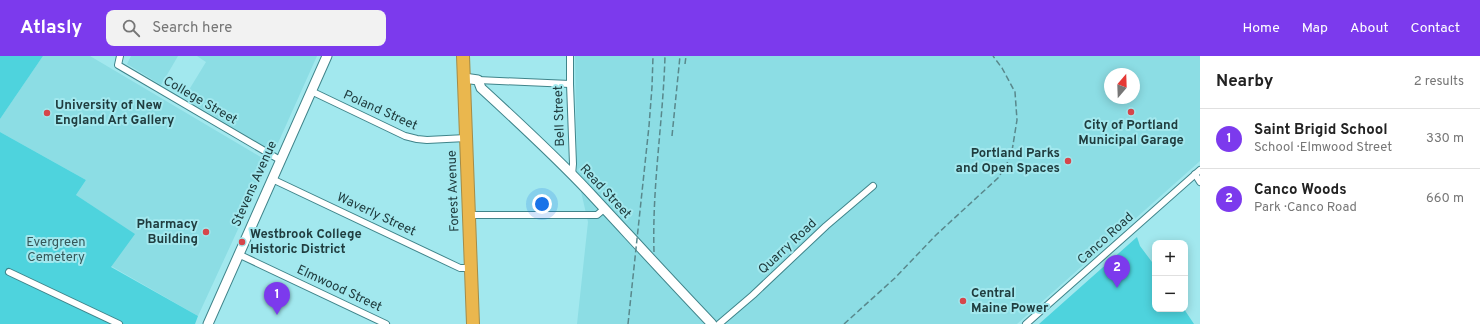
<!DOCTYPE html>
<meta charset="utf-8">
<style>
body{margin:0;font-family:Overpass,sans-serif;background:#f2f2f2;color:#222}
.controls{position:absolute;right:12px;bottom:12px;display:grid;overflow:hidden;border-radius:8px;box-shadow:0 2px 10px #0003}
.controls button{width:36px;height:36px;display:grid;place-items:center;padding:0;border:0;border-bottom:1px solid #e0e0e0;background:#fff;color:#222;font:20px sans-serif}
.compass{position:absolute;left:1104px;top:12px;width:36px;height:36px;border-radius:50%;background:#fff;box-shadow:0 2px 10px #0003;rotate:19deg}
.you{position:absolute;left:542px;top:148px;width:14px;height:14px;margin:-10px;border:3px solid #fff;border-radius:50%;background:#1a73e8;box-shadow:0 0 0 6px #1a73e833}
.badge{display:grid;place-items:center;width:26px;height:26px;border-radius:50%;background:#7c3aed;color:#fff;font-size:13px;font-weight:700}
.pin{position:absolute;translate:-50% -33px;filter:drop-shadow(0 1px 2px #0008)}
.pin::after{content:'';position:absolute;top:21px;width:14px;height:12px;background:inherit;clip-path:polygon(0 0,100% 0,50% 100%)}
.list{margin:0;padding:0;list-style:none}
h2{display:flex;justify-content:space-between;align-items:center;height:52px;margin:0;padding:0 16px;font-size:17px}
h2 small{font-size:13px;font-weight:400;color:#767676}
.list li{display:grid;grid-template-columns:26px 1fr auto;gap:12px;align-items:center;box-sizing:border-box;height:60px;padding:0 16px;border-top:1px solid #e0e0e0}
.list b{display:block;font-size:15px;white-space:nowrap}
.list p{margin:0;font-size:13px;white-space:nowrap;color:#767676}
.list em{font-size:13px;font-style:normal;color:#767676}
.icon{flex:none;width:22px;height:22px;fill:none;stroke:currentColor;stroke-width:2;stroke-linecap:round;stroke-linejoin:round}
.map{position:relative;flex:none;width:1200px;height:268px;overflow:hidden}
header{display:flex;align-items:center;gap:24px;box-sizing:border-box;height:56px;padding:0 20px;background:#7c3aed;color:#fff}
header strong{font-size:19px}
nav{display:flex;gap:22px;margin-inline-start:auto;font-size:14px}
.search{width:280px;height:36px;background:#f2f2f2;display:flex;align-items:center;gap:10px;box-sizing:border-box;padding:0 14px;border-radius:8px;color:#767676;font-size:15px}
main{display:flex}
aside{flex:1;background:#fff}
.map>svg:first-child{display:block}
</style>
<header>
<strong>Atlasly</strong>
<div class="search"><svg class="icon" aria-label="search" viewBox="0 0 24 24"><circle cx="10" cy="10" r="6"/><path d="M15 15l6 6"/></svg>Search here</div>
<nav><a>Home</a><a>Map</a><a>About</a><a>Contact</a></nav>
</header>
<main>
<div class="map">
<svg width="1200" height="268" viewBox="0 0 1200 268">
<rect width="100%" height="100%" fill="#a2e8ee"/>
<!-- built -->
<g fill="#8cdde4" fill-rule="evenodd">
<polygon points="43,0 90,0 269,106 198,260 111,210 134,178 76,139 86,124 0,76 0,63"/>
<polygon points="131,0 178,0 161,29 127,8"/>
<polygon points="197,0 317,0 274,96 184,42 206,6"/>
<path d="M 575,0 L 1200,0 L 1200,105 L 1017,268 L 577,268 L 588,166 L 577,118 ZM 1110,18 L 1134,18 L 1134,42 L 1110,42 Z"/>
</g>
<!-- green -->
<g fill="#4ed3dd">
<polygon points="0,0 43,0 0,63"/>
<polygon points="0,76 86,124 76,139 135,178 111,211 198,260 195,268 0,268"/>
<polygon points="1137,181 1140,190 1155,210 1155,253 1184,253 1194,268 1039,268"/>
</g>
<g fill="none" stroke-linecap="round" stroke-linejoin="round">
<defs>
<g id="street">
<polyline points="120,0 118,9 280,104"/>
<polyline points="570,0 570,28 573,108 572,119"/>
<polyline points="478,24 570,28"/>
<polyline points="311,35 405,80 417,83 427,84 466,82"/>
<polyline points="1195,118 1200,126"/>
<polyline points="272,123 460,212 471,212"/>
<polyline points="469,159 597,159 604,153"/>
<polyline points="238,198 386,268"/>
<polyline points="9,216 119,268"/>
<polyline points="719,268 753,239 826,170 873,130"/>
<polyline points="1026,268 1200,114"/>
</g>
<g id="secondary">
<path d="M 464,22 L 478,24 L 481,32 C 517,65 554,99 588,135 C 629,179 670,224 712,268"/>
<polyline points="208,268 327,0"/>
</g>
<polyline id="highway" points="463,0 473,268"/>
</defs>
<!-- street casing -->
<use href="#street" stroke="#3f848a" stroke-width="8"/>
<!-- secondary casing -->
<use href="#secondary" stroke="#3f848a" stroke-width="11"/>
<!-- highway casing -->
<use href="#highway" stroke="#a38c49" stroke-width="14"/>
<!-- street -->
<use href="#street" stroke="#fff" stroke-width="6"/>
<!-- secondary -->
<use href="#secondary" stroke="#fff" stroke-width="9"/>
<!-- highway -->
<use href="#highway" stroke="#eab74e" stroke-width="12"/>
<!-- rail -->
<g stroke="#59888c" stroke-width="1.5" stroke-dasharray="6 3" stroke-linecap="butt">
<polyline points="685,8 686,0"/>
<polyline points="672,80 680,0"/>
<path d="M 654,196 C 652,130 663,66 665,0"/>
<polyline points="628,268 649,70 652,31 653,0"/>
<polyline points="844,268 895,222 936,179 998,122 1006,110 1012,95 1017,64 1015,36 1002,12 993,0"/>
</g>
</g>
<!-- markers -->
<g fill="#d6464b" stroke="#a2e8ee" stroke-width="1.5">
<circle cx="1131" cy="56" r="4"/>
<circle cx="47" cy="57" r="4"/>
<circle cx="1068" cy="105" r="4"/>
<circle cx="206" cy="176" r="4"/>
<circle cx="242" cy="186" r="4"/>
<circle cx="963" cy="245" r="4"/>
</g>
<g text-anchor="middle" dominant-baseline="central" stroke-width="4" stroke-linejoin="round" paint-order="stroke">
<!-- street labels -->
<g font-size="13" fill="#203d3f" stroke="#a2e8ee">
<text transform="translate(200 45) rotate(30)">College Street</text>
<text transform="translate(380 55) rotate(24)">Poland Street</text>
<text transform="translate(560 60) rotate(-92)">Bell Street</text>
<text transform="translate(255 128) rotate(-66)">Stevens Avenue</text>
<text transform="translate(454 135) rotate(-92)">Forest Avenue</text>
<text transform="translate(605 136) rotate(47)">Read Street</text>
<text transform="translate(376 159) rotate(25)">Waverly Street</text>
<text transform="translate(1106 183) rotate(-42)">Canco Road</text>
<text transform="translate(788 191) rotate(-43)">Quarry Road</text>
<text transform="translate(339 233) rotate(25)">Elmwood Street</text>
</g>
<!-- poi labels -->
<g font-size="13" font-weight="bold" fill="#203d3f" stroke="#a2e8ee" text-anchor="start">
<text x="55" y="50">University of New<tspan x="55" dy="15">England Art Gallery</tspan></text>
<text x="1131" y="70" text-anchor="middle">City of Portland<tspan x="1131" dy="15">Municipal Garage</tspan></text>
<text x="1060" y="98" text-anchor="end">Portland Parks<tspan x="1060" dy="15">and Open Spaces</tspan></text>
<text x="198" y="169" text-anchor="end">Pharmacy<tspan x="198" dy="15">Building</tspan></text>
<text x="250" y="179">Westbrook College<tspan x="250" dy="15">Historic District</tspan></text>
<text x="971" y="238">Central<tspan x="971" dy="15">Maine Power</tspan></text>
</g>
<!-- park labels -->
<g font-size="13" fill="#355658" stroke="#a2e8ee">
<text x="56" y="187">Evergreen<tspan x="56" dy="15">Cemetery</tspan></text>
</g>
</g>
</svg>
<div class="controls">
<button>+</button>
<button>−</button>
</div>
<svg class="compass" viewBox="-18 -18 36 36"><path d="M0-13l5 13h-10z" fill="#e53935"/><path d="M0 13l5-13h-10z" fill="#767676"/></svg>
<div class="you"></div>
<div class="pin badge" style="left:277px;top:259px">1</div>
<div class="pin badge" style="left:1117px;top:232px">2</div>
</div>
<aside>
<h2>Nearby<small>2 results</small></h2>
<ul class="list">
<li><span class="badge">1</span><div><b>Saint Brigid School</b><p>School · Elmwood Street</p></div><em>330 m</em></li>
<li><span class="badge">2</span><div><b>Canco Woods</b><p>Park · Canco Road</p></div><em>660 m</em></li>
</ul>
</aside>
</main>
